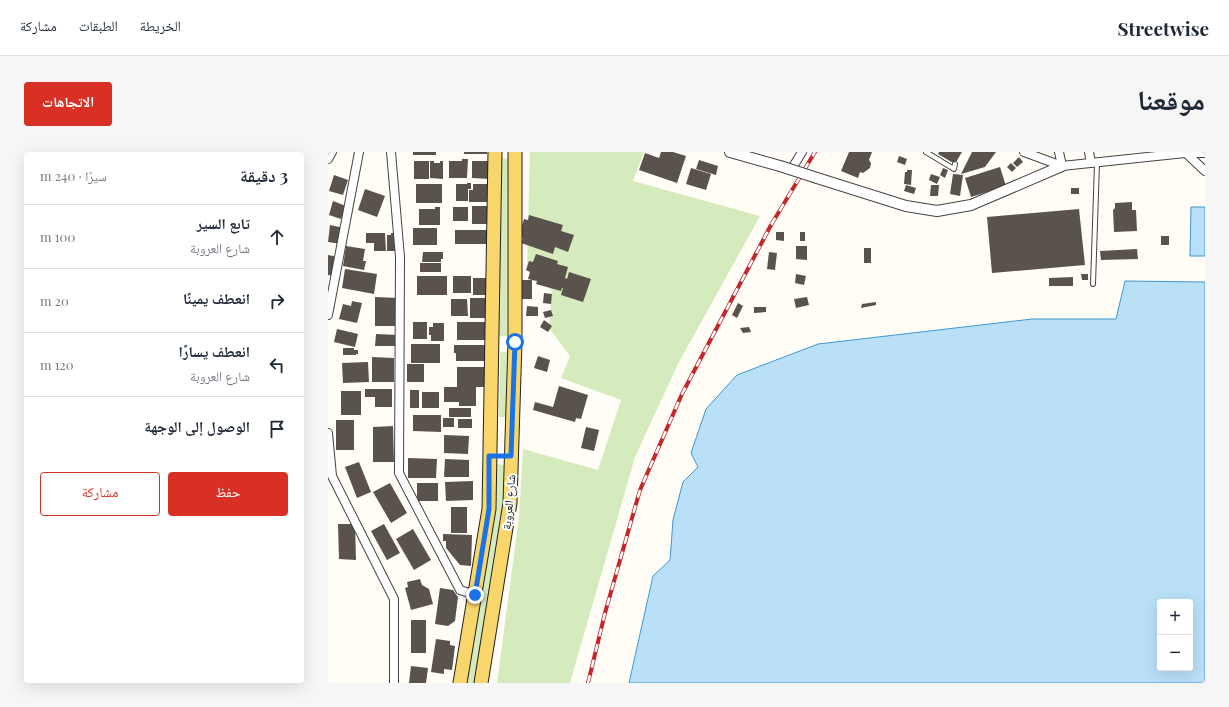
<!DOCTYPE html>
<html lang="ar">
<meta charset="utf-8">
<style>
body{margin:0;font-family:"Playfair Display","Noto Naskh Arabic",serif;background:#f6f6f7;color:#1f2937;direction:rtl}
.controls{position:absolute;right:12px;bottom:12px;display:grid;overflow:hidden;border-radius:4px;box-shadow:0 4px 16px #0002}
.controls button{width:36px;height:36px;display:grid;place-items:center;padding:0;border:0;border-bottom:1px solid #e0e1e3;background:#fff;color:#1f2937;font:20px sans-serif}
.stop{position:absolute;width:12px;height:12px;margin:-9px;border:3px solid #1a73e8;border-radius:50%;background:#fff}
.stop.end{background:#1a73e8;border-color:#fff;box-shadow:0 1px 4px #0008}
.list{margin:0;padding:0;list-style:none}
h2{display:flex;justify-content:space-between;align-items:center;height:52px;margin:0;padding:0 16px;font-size:17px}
h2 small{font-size:13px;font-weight:400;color:#747a83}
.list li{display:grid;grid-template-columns:26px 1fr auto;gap:12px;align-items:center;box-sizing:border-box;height:64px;padding:0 16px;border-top:1px solid #e0e1e3}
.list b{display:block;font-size:15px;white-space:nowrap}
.list p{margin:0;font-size:13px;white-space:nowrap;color:#747a83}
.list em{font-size:13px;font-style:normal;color:#747a83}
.actions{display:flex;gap:8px;padding:12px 16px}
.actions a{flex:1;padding:9px 0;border:1px solid #d93025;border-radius:4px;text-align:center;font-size:14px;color:#d93025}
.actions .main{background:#d93025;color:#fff}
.icon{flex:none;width:22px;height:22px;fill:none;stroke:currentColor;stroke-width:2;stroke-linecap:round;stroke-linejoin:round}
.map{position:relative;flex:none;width:877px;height:531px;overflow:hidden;direction:ltr;border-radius:4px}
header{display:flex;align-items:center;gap:24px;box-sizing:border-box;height:56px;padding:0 20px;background:#fff;border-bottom:1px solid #e0e1e3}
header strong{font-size:19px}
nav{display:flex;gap:22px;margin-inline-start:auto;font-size:14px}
.intro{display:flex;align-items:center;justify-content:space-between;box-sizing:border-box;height:96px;padding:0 24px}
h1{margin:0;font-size:28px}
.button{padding:10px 18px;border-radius:4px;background:#d93025;color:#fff;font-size:14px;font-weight:700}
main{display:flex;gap:24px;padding:0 24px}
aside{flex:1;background:#fff;border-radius:4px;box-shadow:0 4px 16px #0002}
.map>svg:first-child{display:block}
</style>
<header>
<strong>Streetwise</strong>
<nav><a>الخريطة</a><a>الطبقات</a><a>مشاركة</a></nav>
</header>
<div class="intro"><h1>موقعنا</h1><a class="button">الاتجاهات</a></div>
<main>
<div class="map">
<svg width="877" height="531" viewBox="0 0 877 531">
<rect width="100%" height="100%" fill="#fffdf5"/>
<!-- green -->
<g fill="#d5ebbd">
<polygon points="202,0 316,0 305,29 432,64 350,212 307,305 242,531 169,531 191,365 195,297 270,318 293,248 233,226 242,204 221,176 224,139 199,116"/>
<polygon points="174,6 180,7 179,184 171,184 173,8"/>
<polygon points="172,200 179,200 178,265 171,265"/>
<polygon points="168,312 178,313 176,350 147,531 137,531"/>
</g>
<!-- water -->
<g fill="#b9e0f7" stroke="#3f96cf" fill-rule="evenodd">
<polygon points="863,55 877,55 877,104 862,104"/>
<path d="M 797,129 L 877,130 L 877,531 L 301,531 L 325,424 L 342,408 L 345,368 L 355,330 L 370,315 L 363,301 L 378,257 L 409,223 L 490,192 L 704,167 L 788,167 ZM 832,450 L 862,450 L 862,516 L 832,516 Z"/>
</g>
<!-- building -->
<g fill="#5a524d">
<rect x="85" y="0" width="23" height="3"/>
<rect x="136" y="0" width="23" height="2"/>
<polygon points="333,0 345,0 358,4 349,31 311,18 317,1 331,6"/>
<polygon points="521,0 544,0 541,8 543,11 542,16 535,21 532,20 530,26 513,19"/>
<polygon points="611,0 634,0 627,12 610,2"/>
<polygon points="644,0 668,0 657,15 633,22"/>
<polygon points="571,4 579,7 577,13 569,10"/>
<polygon points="691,5 695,10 689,15 685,11"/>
<polygon points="134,7 140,7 139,26 121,26 121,9 134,9"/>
<polygon points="371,8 390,14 388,23 368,17"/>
<rect x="86" y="9" width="15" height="18"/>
<polygon points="102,9 106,9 106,11 112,11 112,9 115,9 115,27 102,26"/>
<polygon points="144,9 163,9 162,27 144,26"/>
<polygon points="683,11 688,16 684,20 679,15"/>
<polygon points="672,15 678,34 643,45 637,26"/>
<polygon points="363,16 383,22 378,38 358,32"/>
<polygon points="615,16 620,18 617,26 612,23"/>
<polygon points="579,18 584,18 583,33 576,32 577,20 579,20"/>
<polygon points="603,22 612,25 609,32 601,28"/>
<polygon points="625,22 635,23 632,44 622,42"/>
<polygon points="6,23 20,28 15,43 1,39"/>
<polygon points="139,31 143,31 143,37 140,37 140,49 128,49 128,32 139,32"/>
<rect x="88" y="32" width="26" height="19"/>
<polygon points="145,32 161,32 161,50 141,50 141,38 145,38"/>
<polygon points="578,33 588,36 586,42 576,39"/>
<polygon points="603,33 611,33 610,44 602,44"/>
<rect x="743" y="36" width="8" height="6"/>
<polygon points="37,37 57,44 49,65 30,58"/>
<polygon points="5,49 18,54 13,67 1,63"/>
<polygon points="804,50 804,58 808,58 809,79 786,80 785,58 787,56 787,51"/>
<rect x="144" y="54" width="15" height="18"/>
<polygon points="107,55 112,55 112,73 91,73 91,57 107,57"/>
<rect x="125" y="55" width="15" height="14"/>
<polygon points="751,57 757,113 664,121 659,65"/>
<polygon points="201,63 235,73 233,79 246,83 240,100 227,95 225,102 193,91 195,86 191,84 196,67 200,68"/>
<polygon points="2,73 16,76 13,92 0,90"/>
<rect x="85" y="76" width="24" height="17"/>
<rect x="127" y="78" width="34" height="14"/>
<polygon points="448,80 456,80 456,89 448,88"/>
<rect x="472" y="80" width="5" height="9"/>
<polygon points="38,81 57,81 58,99 46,99 46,91 38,91"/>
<polygon points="63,81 70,81 70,93 67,93 67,99 59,99 59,83 63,83"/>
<rect x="833" y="84" width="8" height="9"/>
<polygon points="18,94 37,97 35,109 38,109 36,118 15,114"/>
<polygon points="468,94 479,94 479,108 468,107"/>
<rect x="536" y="96" width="7" height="15"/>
<polygon points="809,97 810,107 773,108 772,99"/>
<polygon points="95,100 115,100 115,107 113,107 113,110 94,110"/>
<polygon points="441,100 449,101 447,118 439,117"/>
<polygon points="208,102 230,109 229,112 240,115 237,126 239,127 241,120 263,127 255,150 233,143 235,136 234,136 233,139 208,132 209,129 204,128 204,147 194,147 194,128 204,128 200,127 202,120 198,118 201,109 205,110"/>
<polygon points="0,103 10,105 6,124 0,123"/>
<rect x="92" y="111" width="21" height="9"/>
<polygon points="17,117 49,122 46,142 14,136"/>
<polygon points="468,122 478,124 476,133 467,131"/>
<polygon points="753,122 760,122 760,128 754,128"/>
<rect x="89" y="124" width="30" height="19"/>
<rect x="125" y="124" width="18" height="17"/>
<polygon points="745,125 745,134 721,134 721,126"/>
<rect x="145" y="126" width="14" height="17"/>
<polygon points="216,141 224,142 223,152 215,151"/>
<polygon points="47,145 71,146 71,174 47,174"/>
<polygon points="479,145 481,153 468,156 466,147"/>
<rect x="142" y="146" width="16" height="20"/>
<polygon points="123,147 139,147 140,164 123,164"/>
<polygon points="24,149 34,151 29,171 11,167 15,152 23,154"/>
<polygon points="548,150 548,153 533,156 534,152"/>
<polygon points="410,151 415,154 409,166 404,163"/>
<polygon points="199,154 210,155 210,164 198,164"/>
<polygon points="426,155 438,155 438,160 426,161"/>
<polygon points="223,158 225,164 217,166 215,160"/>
<polygon points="216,168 224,174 220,180 212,175"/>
<rect x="85" y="170" width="14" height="17"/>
<rect x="129" y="170" width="29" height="18"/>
<polygon points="105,171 116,171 116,189 103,189 103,183 101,183 101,175 105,175"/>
<polygon points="421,175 423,180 415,181 412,176"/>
<polygon points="9,177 30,182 27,195 6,190"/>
<polygon points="48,182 71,183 71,194 47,194"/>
<rect x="83" y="192" width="29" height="19"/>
<polygon points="126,193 157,193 157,209 128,209 128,201 126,201"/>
<polygon points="15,196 26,196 26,198 30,198 30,202 28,202 28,203 15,203"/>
<polygon points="210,204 222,208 219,220 206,216"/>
<polygon points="44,205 66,206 66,230 44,230"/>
<polygon points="40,210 41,230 15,231 14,211"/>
<rect x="79" y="212" width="17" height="18"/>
<rect x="129" y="215" width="27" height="20"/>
<polygon points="231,234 260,243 253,267 248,266 247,270 205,258 207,250 225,255"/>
<polygon points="116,235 148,235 148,254 131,254 131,250 116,250"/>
<polygon points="37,237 64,237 64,255 47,255 47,245 37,245"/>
<rect x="82" y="238" width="9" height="18"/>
<rect x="13" y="239" width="20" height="24"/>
<rect x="94" y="240" width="17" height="16"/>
<rect x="121" y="256" width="22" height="9"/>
<polygon points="85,263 113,263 113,280 85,279"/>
<rect x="115" y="266" width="11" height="9"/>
<rect x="130" y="267" width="14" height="9"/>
<rect x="8" y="268" width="18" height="30"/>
<polygon points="65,274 66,310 45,310 45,275"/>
<polygon points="258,275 271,278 266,299 253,296"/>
<polygon points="116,283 141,284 140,302 116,301"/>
<polygon points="80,306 109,307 108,326 80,326"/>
<polygon points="117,307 141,308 141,325 116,325"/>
<polygon points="31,310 43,340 29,346 17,315"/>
<polygon points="145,329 145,348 118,349 117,330"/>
<polygon points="62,331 79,361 63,371 45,340"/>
<rect x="89" y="331" width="21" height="18"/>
<rect x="123" y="355" width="16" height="26"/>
<polygon points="10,372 27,372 28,408 11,407"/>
<polygon points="56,372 72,401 59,408 43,379"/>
<polygon points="85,377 103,408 86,418 68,387"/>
<polygon points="115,382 144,383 143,414 132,413 118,396 118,389 115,389"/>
<polygon points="92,427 94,433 101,437 105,452 83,458 77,436 80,435 79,430"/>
<polygon points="112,436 125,438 130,445 127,469 120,474 107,472"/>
<rect x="83" y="468" width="15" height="33"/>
<polygon points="108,487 122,489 122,493 127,494 124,518 116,517 116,522 103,520"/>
<polygon points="83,514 100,516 98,531 81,531"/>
</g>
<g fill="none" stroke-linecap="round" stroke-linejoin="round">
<defs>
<g id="service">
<polyline points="598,0 626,17 627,12"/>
<polyline points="765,132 769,11"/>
</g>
<g id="minor">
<polyline points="63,0 72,105 71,321 132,438 147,443"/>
<polyline points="696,0 734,14 857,1 877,1"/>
<polyline points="731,0 734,14"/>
<polyline points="761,0 763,11"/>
<polyline points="857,0 877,19"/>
<polyline points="0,7 4,0"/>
<polyline points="463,18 474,0"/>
<polyline points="0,163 31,0"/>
<polyline points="0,281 4,324 66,447 66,531"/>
</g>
<g id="tertiary">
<polyline points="402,0 452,14"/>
<polyline points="489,26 578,54 609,59 643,53 734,14"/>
</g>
<g id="primary">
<polyline points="132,531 161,357 167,0"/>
<polyline points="153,531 182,351 187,190 187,0"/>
</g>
</defs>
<!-- service casing -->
<use href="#service" stroke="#444" stroke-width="6"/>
<!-- minor casing -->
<use href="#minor" stroke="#444" stroke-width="10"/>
<!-- tertiary casing -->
<use href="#tertiary" stroke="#444" stroke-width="12"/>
<!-- primary casing -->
<use href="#primary" stroke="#222" stroke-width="15"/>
<!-- service -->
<use href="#service" stroke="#fff" stroke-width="4"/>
<!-- minor -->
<use href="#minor" stroke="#fff" stroke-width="8"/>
<!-- tertiary -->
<use href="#tertiary" stroke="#fff" stroke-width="10"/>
<!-- primary -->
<use href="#primary" stroke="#f9d66b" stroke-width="13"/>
<defs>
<polyline id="rail" points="260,531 277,461 312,338 354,242 443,73 487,0"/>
</defs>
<!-- rail casing -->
<use href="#rail" stroke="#c4262e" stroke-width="4"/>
<!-- rail -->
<use href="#rail" stroke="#fff" stroke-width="2.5" stroke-dasharray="8" stroke-linecap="butt"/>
<defs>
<polyline id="tertiary-bridge" points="452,14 489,26"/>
</defs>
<!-- tertiary-bridge casing -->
<use href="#tertiary-bridge" stroke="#444" stroke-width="12" stroke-linecap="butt"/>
<!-- tertiary-bridge -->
<use href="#tertiary-bridge" stroke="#fff" stroke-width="10"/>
</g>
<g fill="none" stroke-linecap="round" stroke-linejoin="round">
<!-- route -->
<polyline stroke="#1a73e8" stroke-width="5" points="147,443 161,357 161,304 183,304 187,190"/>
</g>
<g text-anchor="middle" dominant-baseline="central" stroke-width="4" stroke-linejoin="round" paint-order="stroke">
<!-- street labels -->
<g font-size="12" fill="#111" stroke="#fff">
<text transform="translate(180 350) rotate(-85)">شارع العروبة</text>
</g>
</g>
</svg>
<div class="controls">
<button>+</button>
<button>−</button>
</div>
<div class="stop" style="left:187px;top:190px"></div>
<div class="stop end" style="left:147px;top:443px"></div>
</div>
<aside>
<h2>3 دقيقة<small>سيرًا · 240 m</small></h2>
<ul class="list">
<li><svg class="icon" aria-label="ahead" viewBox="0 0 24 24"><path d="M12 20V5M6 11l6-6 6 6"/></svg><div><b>تابع السير</b><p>شارع العروبة</p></div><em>100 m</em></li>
<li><svg class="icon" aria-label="right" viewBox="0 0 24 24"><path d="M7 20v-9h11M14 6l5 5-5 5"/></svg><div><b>انعطف يمينًا</b></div><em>20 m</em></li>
<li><svg class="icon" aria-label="left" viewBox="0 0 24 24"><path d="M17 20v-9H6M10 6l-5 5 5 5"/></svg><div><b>انعطف يسارًا</b><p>شارع العروبة</p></div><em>120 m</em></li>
<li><svg class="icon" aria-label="arrive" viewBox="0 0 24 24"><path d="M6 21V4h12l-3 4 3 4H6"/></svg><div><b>الوصول إلى الوجهة</b></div></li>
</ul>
<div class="actions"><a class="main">حفظ</a><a>مشاركة</a></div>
</aside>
</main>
